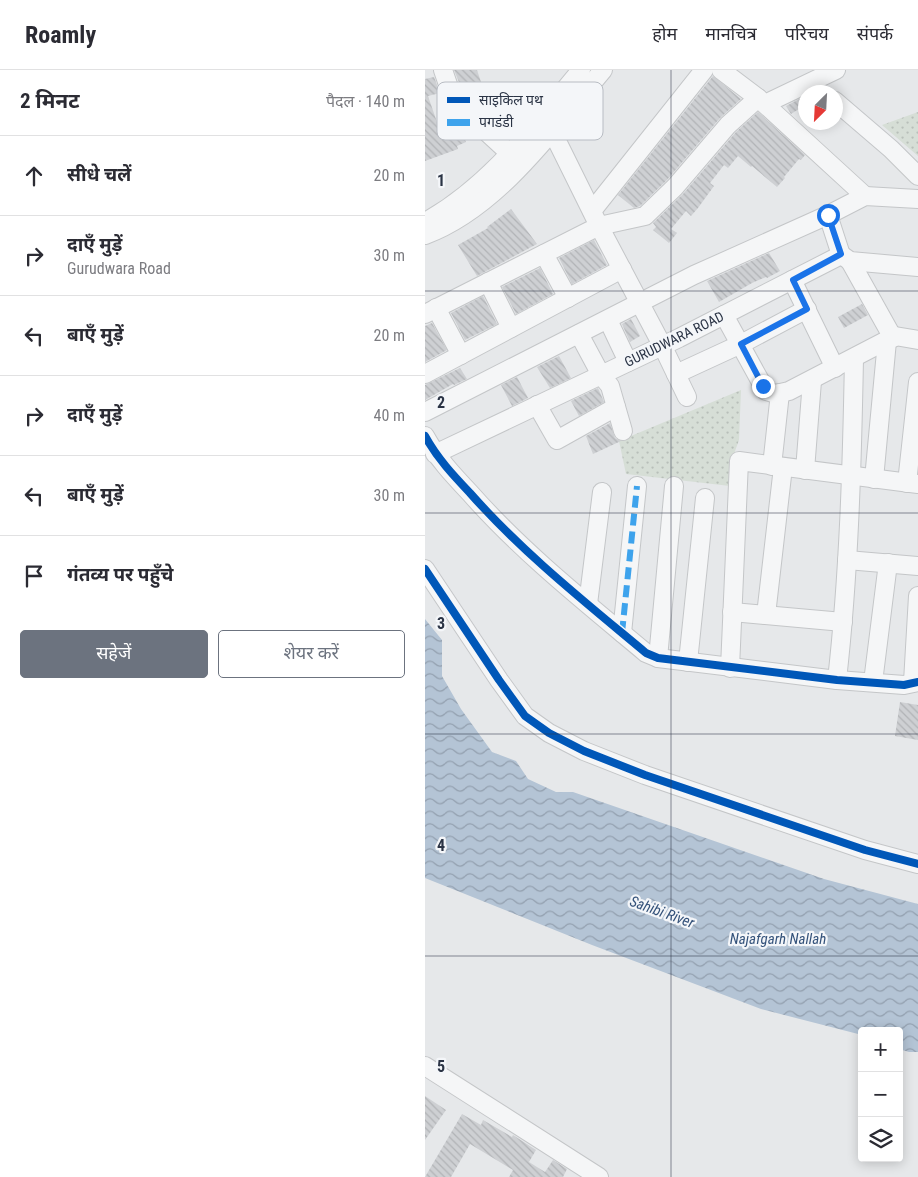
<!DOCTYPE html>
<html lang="hi">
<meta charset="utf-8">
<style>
body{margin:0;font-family:"Roboto Condensed","Noto Sans Devanagari",sans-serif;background:#f7f7f7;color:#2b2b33}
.controls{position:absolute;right:15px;bottom:15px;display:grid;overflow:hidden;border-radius:5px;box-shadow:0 2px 12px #0003}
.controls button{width:45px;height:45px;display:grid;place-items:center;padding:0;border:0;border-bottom:1px solid #e1e1e2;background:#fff;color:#2b2b33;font:25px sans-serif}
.compass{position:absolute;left:373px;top:15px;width:45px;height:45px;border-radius:50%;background:#fff;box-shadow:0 2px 12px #0003;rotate:204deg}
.stop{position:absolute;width:15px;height:15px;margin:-11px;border:4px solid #1a73e8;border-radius:50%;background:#fff}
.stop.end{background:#1a73e8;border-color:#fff;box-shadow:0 1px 5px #0008}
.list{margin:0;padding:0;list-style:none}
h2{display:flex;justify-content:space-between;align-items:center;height:65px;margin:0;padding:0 20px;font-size:21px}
h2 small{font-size:16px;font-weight:400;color:#7c7c81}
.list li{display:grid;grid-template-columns:32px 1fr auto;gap:15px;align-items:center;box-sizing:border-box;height:80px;padding:0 20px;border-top:1px solid #e1e1e2}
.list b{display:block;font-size:19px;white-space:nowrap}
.list p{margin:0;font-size:16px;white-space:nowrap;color:#7c7c81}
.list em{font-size:16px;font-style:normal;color:#7c7c81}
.actions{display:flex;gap:10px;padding:15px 20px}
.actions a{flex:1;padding:11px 0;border:1px solid #6c737f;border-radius:5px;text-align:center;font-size:18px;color:#6c737f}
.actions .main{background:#6c737f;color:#fff}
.icon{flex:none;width:28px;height:28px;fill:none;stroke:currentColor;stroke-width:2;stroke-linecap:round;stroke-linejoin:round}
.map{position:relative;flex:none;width:493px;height:1107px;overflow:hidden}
header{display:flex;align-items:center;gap:30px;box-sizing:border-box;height:70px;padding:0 25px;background:#fff;border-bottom:1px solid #e1e1e2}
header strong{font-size:24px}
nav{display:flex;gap:28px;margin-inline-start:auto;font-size:18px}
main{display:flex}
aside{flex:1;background:#fff}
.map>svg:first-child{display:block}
</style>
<header>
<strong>Roamly</strong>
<nav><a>होम</a><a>मानचित्र</a><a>परिचय</a><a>संपर्क</a></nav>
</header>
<main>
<aside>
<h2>2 मिनट<small>पैदल · 140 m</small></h2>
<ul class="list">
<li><svg class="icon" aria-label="ahead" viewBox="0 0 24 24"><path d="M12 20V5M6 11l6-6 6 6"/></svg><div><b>सीधे चलें</b></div><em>20 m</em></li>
<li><svg class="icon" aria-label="right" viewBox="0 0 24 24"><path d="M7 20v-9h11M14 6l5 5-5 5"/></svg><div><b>दाएँ मुड़ें</b><p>Gurudwara Road</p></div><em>30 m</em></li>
<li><svg class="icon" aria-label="left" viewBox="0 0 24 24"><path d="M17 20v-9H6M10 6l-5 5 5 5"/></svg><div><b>बाएँ मुड़ें</b></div><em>20 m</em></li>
<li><svg class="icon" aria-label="right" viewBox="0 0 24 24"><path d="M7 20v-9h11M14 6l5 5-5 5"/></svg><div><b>दाएँ मुड़ें</b></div><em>40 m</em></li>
<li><svg class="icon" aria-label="left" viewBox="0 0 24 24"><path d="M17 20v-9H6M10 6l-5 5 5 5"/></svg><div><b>बाएँ मुड़ें</b></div><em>30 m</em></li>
<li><svg class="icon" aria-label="arrive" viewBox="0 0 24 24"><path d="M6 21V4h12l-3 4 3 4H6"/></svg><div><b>गंतव्य पर पहुँचे</b></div></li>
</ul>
<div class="actions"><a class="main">सहेजें</a><a>शेयर करें</a></div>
</aside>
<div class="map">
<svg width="493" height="1107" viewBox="0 0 493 1107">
<defs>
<pattern id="park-dots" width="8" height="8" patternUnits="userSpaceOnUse" patternTransform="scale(1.25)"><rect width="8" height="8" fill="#d6ded6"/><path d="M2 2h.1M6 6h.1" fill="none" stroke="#b8bfb9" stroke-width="1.8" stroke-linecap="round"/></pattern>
<pattern id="water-waves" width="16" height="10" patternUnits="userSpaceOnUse" patternTransform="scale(1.25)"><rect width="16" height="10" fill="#b4c4d5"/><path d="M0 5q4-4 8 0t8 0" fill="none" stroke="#93a0af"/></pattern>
<pattern id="building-back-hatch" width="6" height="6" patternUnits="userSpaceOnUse" patternTransform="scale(1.25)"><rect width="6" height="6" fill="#ced0d3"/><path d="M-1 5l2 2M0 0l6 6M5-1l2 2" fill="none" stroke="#b1b3b6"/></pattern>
</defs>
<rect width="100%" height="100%" fill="#e6e8ea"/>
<!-- park -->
<g fill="url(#park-dots)">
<polygon points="493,42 493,86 457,55"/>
<polygon points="316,320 314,370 309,384 305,416 201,404 194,371"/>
</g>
<!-- water -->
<polygon fill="url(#water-waves)" points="0,549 17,570 17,606 36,639 67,682 91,691 103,709 131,722 148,722 399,809 493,834 493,982 484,982 474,979 474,961 437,961 437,965 336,939 167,875 0,808"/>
<!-- building -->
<g fill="url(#building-back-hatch)">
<polygon points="29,0 52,0 59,21 40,27"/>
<polygon points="288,6 316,29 295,48 242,110 215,136 209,138 193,125"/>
<polygon points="9,7 15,23 3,26 13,55 31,48 41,72 32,76 33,79 0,91 0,9"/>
<polygon points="380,26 380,35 366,44 361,36"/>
<polygon points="333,42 380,85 376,90 374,89 359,107 360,108 352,117 327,96 326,97 313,86 303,98 299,95 285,113 289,116 273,138 266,146 261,141 246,159 252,163 244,173 228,160 231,157 228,153 258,124 311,62"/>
<polygon points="86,139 112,174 52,206 33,175 63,158 62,157"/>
<polygon points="169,170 182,195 147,214 134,188"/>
<polygon points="344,183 355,201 342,208 341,207 327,213 294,232 282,211"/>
<polygon points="115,198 128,224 91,244 77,217"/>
<polygon points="58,226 72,254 40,270 26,243"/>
<polygon points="437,234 443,245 419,258 413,247"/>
<polygon points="206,249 215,266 205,272 197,254"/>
<polygon points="7,253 22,280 0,292 0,256"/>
<polygon points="134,286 146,308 125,318 112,297"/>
<polygon points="35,298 42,309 29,315 28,314 0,330 0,315"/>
<polygon points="92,307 103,328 87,336 76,315"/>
<polygon points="173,318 179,332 154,346 146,331"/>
<polygon points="185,353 190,368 196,371 168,384 161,366"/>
<polygon points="475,632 493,635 493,670 470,666"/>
<polygon points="0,1026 21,1040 0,1070"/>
<polygon points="37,1044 56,1055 58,1050 87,1067 88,1065 111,1080 104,1092 120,1102 128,1090 142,1099 138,1107 84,1107 88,1100 45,1074 26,1107 0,1107"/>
</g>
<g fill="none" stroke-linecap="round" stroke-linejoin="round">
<defs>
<g id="minor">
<polyline points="18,0 29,32 92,90"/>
<polyline points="296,0 333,28 440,126"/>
<polyline points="346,31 411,0"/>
<polyline points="410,31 466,79 493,106"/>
<polyline points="167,141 279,0"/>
<polyline points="403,145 416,185"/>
<path d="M 0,152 C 64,117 110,55 156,0"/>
<path d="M 0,165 C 73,138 130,57 178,0"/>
<polyline points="119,184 143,228"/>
<polyline points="418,186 425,191 493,197"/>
<polyline points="425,191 468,268"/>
<polyline points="367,210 410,298"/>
<polyline points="63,212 86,258"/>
<polyline points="11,238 36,285"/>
<polyline points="0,244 174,156 127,61"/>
<polyline points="299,245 338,316 341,321 351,324 364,321 470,266 493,270"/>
<polyline points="183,250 203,292"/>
<polyline points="154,264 176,305 185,316 198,361"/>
<polyline points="0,304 197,199"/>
<polyline points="251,304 316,274 382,239"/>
<polyline points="262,327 237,275 174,156 220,146 250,117 303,55 333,28"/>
<polyline points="112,335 132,370 191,337"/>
<polyline points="0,342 269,205 403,145 440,126 493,129"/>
<path d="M 0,366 C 12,388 28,405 45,423 C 97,482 160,532 221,583 L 233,588 L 412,610 L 479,615 L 493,612"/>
<polyline points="10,384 254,268 416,185"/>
<polyline points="347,396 355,323"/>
<polyline points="380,400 387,311"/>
<polyline points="449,409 462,271"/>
<polyline points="482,413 493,312"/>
<polyline points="422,490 493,496"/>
<polyline points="0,499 74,610 100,646 124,663 159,681 220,705 440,780 493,794"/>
<polyline points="163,534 177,422"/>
<polyline points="307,542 418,552"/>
<polyline points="341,545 358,397"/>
<polyline points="197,563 212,416"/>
<polyline points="233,588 249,416"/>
<polyline points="263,592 280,428"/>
<polyline points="305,598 314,391 493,414"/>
<path d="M 412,610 C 424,503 427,396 429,288"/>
<polyline points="448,612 463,493"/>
<polyline points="488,612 493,526"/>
<polyline points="0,996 174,1107"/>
</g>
</defs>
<!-- minor casing -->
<use href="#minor" stroke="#c4c6c8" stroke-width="20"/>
<!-- minor -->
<use href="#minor" stroke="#f5f6f7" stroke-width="18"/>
<!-- quiet -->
<polyline stroke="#3ea3ec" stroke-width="6" stroke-dasharray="12 6" stroke-linecap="butt" points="197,563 212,416"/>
<defs>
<g id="cycleway">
<path d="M 0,366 C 12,388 28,405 45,423 C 97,482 160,532 221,583 L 233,588 L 412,610 L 479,615 L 493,612"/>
<polyline points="0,499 74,610 100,646 124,663 159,681 220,705 440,780 493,794"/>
</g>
</defs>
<!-- cycleway casing -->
<use href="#cycleway" stroke="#f4f6f9" stroke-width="11"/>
<!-- cycleway -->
<use href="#cycleway" stroke="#0057b8" stroke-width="8"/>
</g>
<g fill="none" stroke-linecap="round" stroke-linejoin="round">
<!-- route -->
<polyline stroke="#1a73e8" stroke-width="6" points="338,316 316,274 382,239 368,210 416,184 403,145"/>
</g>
<!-- grid -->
<path fill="none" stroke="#2b3445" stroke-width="1" stroke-opacity="0.55" d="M 246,0 L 246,1107M 0,221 L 493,221M 0,443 L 493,443M 0,664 L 493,664M 0,886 L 493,886"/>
<g text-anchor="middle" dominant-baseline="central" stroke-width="4.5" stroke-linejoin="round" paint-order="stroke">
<!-- street labels -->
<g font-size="14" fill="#2b3445" stroke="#f4f6f9">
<text transform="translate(249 269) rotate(-26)">GURUDWARA ROAD</text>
</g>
<!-- water labels -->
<g font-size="15" font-style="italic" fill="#34527a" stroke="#f4f6f9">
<text transform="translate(237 842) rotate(20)">Sahibi River</text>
<text x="353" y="869">Najafgarh Nallah</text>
</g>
</g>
<!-- legend -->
<rect x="12" y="12" width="166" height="58" rx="8" fill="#f4f6f9" stroke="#b8bcc3" stroke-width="1"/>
<rect x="22" y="27" width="23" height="6" fill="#0057b8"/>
<rect x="22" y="49" width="23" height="7" fill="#3ea3ec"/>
<g font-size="14" fill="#2b3445">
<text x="54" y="35">साइकिल पथ</text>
<text x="54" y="57">पगडंडी</text>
</g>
<g font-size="16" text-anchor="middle" font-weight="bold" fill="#2b3445" stroke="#f4f6f9" stroke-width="4.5" stroke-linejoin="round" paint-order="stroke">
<text x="16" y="116">1</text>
<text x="16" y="338">2</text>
<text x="16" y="559">3</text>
<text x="16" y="781">4</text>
<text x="16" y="1002">5</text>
</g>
</svg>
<div class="controls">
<button>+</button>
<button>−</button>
<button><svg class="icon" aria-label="layers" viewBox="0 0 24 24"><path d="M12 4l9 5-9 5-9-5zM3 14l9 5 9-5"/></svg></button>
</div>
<svg class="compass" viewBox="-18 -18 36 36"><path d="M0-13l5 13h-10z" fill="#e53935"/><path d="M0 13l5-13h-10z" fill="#7c7c81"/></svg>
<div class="stop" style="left:403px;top:145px"></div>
<div class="stop end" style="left:338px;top:316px"></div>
</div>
</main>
